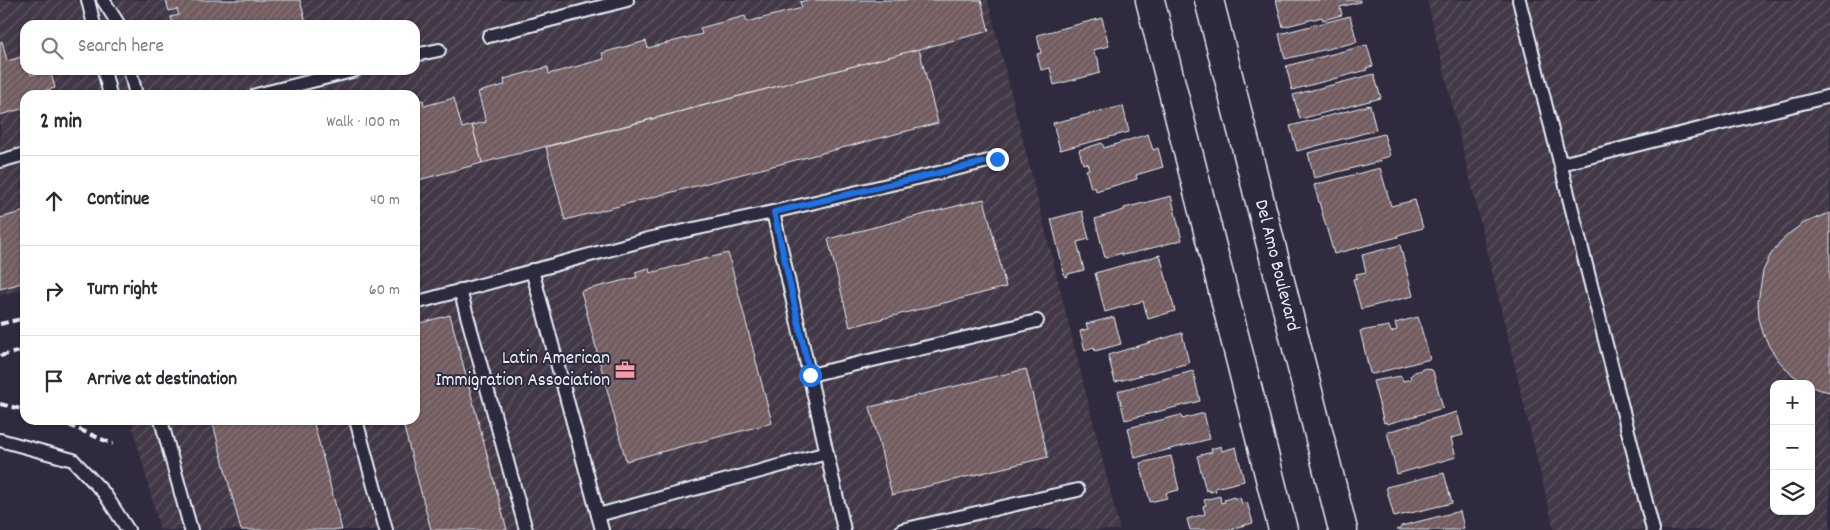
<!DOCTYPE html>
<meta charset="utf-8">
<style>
body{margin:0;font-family:Dekko,sans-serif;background:#f2f2f3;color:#2b2b33}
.controls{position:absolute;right:15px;bottom:15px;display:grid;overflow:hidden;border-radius:10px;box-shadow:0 1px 4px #0004}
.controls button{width:45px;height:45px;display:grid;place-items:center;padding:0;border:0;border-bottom:1px solid #e1e1e2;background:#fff;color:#2b2b33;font:25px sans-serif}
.stop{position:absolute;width:15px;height:15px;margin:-11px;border:4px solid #1a73e8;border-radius:50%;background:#fff}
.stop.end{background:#1a73e8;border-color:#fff;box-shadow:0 1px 5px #0008}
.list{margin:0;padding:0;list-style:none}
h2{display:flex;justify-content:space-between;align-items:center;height:65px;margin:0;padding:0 20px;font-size:21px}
h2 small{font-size:16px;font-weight:400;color:#7c7c81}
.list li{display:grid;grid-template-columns:32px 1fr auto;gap:15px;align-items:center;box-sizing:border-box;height:90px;padding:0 20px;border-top:1px solid #e1e1e2}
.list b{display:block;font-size:19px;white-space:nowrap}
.list em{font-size:16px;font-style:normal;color:#7c7c81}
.icon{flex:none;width:28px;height:28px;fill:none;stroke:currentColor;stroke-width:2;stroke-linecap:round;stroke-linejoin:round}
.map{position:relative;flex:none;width:1830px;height:530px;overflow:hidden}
.search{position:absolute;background:#fff;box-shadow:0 1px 4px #0004;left:20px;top:20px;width:400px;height:55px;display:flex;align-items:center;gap:12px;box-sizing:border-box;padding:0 18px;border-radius:15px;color:#7c7c81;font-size:19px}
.panel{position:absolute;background:#fff;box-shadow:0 1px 4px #0004;left:20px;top:90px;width:400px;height:335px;border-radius:15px}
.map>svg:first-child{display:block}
</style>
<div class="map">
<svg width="1830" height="530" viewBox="0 0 1830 530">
<defs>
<pattern id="industrial-furrows" width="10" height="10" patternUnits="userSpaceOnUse" patternTransform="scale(1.25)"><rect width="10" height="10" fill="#433947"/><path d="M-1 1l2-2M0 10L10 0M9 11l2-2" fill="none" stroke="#5e5662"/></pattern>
<pattern id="building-hatch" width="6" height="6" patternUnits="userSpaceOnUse" patternTransform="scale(1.25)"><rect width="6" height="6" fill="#725c5f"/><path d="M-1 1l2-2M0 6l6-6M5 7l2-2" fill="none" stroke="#867477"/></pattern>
</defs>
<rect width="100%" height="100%" fill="#2f2a3d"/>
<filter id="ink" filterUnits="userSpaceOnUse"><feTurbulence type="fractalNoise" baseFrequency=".02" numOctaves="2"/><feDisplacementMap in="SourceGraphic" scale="10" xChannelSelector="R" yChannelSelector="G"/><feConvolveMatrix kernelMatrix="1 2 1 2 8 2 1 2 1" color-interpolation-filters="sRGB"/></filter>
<g filter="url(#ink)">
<!-- industrial -->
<g fill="url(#industrial-furrows)" fill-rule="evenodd">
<path d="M 0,0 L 988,0 L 1120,530 L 160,530 L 131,420 L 415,420 L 415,95 L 25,95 L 25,289 L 0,295 ZM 25,25 L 415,25 L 415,70 L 25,70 Z"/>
<path d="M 1427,0 L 1830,0 L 1830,530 L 1554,530 ZM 1774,384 L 1811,384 L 1811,511 L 1774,511 Z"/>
</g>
<!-- building -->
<g fill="url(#building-hatch)" stroke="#e8f1f8">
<polygon points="166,0 300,0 306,23 297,25 173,25 171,17 179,15 177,9 169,11"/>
<polygon points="807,0 981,0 989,31 482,163 472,125 486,122 478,92 505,85 504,79 548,67 549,74 604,59 602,53 646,41 648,48 702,34 700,28 745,16 747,22 802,8 800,2"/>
<polygon points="1276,0 1360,0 1360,2 1340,7 1342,15 1323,20 1322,17 1283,27"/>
<polygon points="1350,16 1357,42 1285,59 1279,34"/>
<polygon points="1102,18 1109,46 1093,50 1095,56 1098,58 1100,73 1054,85 1050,68 1041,70 1037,54 1041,53 1037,35"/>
<polygon points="2,41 7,61 25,56 25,70 30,70 31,75 50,70 55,88 43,91 44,95 25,95 25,108 0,115 0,42"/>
<polygon points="1367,45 1373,66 1366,68 1367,70 1292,90 1286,66"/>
<polygon points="919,49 938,123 565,220 546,147"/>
<polygon points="1374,74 1381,98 1300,119 1293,95"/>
<polygon points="454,98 462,128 472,125 482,163 415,181 415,102 423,100 424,106"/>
<polygon points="1370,105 1376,130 1297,151 1290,126"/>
<polygon points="1123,106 1129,132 1060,150 1053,123"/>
<polygon points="1148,134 1153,150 1158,148 1163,167 1136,175 1137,179 1096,191 1095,187 1091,188 1086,170 1089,169 1087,163 1083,164 1079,150 1102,143 1104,148"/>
<polygon points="1384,134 1390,156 1380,159 1381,161 1314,178 1308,153"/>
<polygon points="1380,168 1391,206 1415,200 1423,228 1398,235 1398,237 1334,254 1314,185"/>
<polygon points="1171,196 1182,240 1133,253 1122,255 1122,253 1105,258 1095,219 1124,210 1124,208"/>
<polygon points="984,199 1006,287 850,327 828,239"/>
<polygon points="25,211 25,282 0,289 0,218"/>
<polygon points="1082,211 1089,239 1077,242 1084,270 1068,274 1068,276 1065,277 1051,219"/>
<polygon points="1830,213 1830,392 1817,389 1811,386 1811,384 1803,382 1790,373 1779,361 1770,348 1763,333 1759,318 1758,302 1763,271 1770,256 1779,243 1791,232 1804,223"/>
<polygon points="1400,245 1413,296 1361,309 1353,279 1357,278 1356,274 1366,272 1362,255"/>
<polygon points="728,253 772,423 626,461 581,291 637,277 635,272 649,268 650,273"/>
<polygon points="1160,255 1175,311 1148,319 1143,301 1105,312 1095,273"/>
<polygon points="450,315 507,530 431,530 402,420 415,420 415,319 419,318 420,323"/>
<polygon points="1114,317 1121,344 1095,351 1094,347 1085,350 1080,331 1088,329 1086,324"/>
<polygon points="1418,317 1430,359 1373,374 1370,373 1360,331 1389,326 1391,332 1397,330 1395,323"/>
<polygon points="1182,333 1189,363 1115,382 1108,355"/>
<polygon points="1426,368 1433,371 1443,408 1387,424 1386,422 1384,423 1373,381 1401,376 1403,381 1411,379 1410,376 1415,372"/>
<polygon points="1026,369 1048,457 892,495 870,407"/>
<polygon points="1193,371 1200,401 1125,420 1118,391"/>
<polygon points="1457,412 1463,435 1451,438 1456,457 1397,474 1387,432"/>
<polygon points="1204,413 1210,439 1135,458 1128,428 1181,415 1182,419"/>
<polygon points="212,420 313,420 342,530 241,530"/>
<polygon points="1221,446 1222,451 1236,447 1244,481 1215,488 1216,491 1210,492 1209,490 1206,491 1197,456 1212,452 1211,449"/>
<polygon points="1171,456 1179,490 1166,493 1167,498 1150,502 1140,463"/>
<polygon points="1444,473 1452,503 1394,517 1386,487"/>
<polygon points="1220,496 1221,503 1225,502 1224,500 1234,497 1235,499 1240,497 1242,504 1247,502 1253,523 1234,528 1234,530 1190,530 1187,519 1205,514 1203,506 1206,505 1204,500"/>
<polygon points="1460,511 1464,528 1457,530 1397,530 1401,528 1401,526"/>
</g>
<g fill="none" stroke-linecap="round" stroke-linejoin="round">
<defs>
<g id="service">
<polyline points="88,0 94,25"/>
<polyline points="103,0 119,25"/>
<polyline points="1519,0 1653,530"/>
<polyline points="489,36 627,0"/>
<polyline points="415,55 439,50"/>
<polyline points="104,70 110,95"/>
<polyline points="130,70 136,95"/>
<polyline points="256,95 356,70"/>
<polyline points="0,161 25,154"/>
<polyline points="1561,164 1830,96"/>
<polyline points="773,212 844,530"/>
<polyline points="532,270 602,530"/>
<polyline points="460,290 526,530"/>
<polyline points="415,303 652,238 773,212 997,159"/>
<polyline points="810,375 1037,321"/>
<polyline points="161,420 191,530"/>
<polyline points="356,420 386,530"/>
<polyline points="0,440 73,460 104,493 128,530"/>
<polyline points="598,515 827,453"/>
<polyline points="902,530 1078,490"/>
</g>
<g id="secondary">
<polyline points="1150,0 1283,530"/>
<path id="s1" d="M 1209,0 L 1343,530"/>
</g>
</defs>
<!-- service casing -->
<use href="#service" stroke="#e8f1f8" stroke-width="16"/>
<!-- secondary casing -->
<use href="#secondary" stroke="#e8f1f8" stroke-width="31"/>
<!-- service -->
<use href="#service" stroke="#2f2a3d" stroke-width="12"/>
<!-- secondary -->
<use href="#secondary" stroke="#2f2a3d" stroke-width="28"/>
<!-- rail -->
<g stroke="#e8f1f8" stroke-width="4" stroke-dasharray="8 4" stroke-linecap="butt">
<polyline points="0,324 25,318"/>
<polyline points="0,356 25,350"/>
<polyline points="0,404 25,410"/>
<polyline points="57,420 113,444"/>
</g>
</g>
</g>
<g fill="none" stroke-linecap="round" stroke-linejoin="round" filter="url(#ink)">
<!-- route -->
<polyline stroke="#1a73e8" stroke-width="6" points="810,375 774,212 997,159"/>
</g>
<!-- icons -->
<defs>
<symbol id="office-bare" viewBox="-9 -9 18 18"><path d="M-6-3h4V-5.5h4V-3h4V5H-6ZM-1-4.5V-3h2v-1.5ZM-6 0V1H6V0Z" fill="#ff9aa2" stroke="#2f2a3d" stroke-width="2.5" paint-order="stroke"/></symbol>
</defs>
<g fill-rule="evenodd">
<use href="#office-bare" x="611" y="356" width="28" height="28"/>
</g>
<g text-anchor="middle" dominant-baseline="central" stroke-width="4" stroke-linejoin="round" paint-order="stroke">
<!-- street labels -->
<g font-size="19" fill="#e8f1f8" stroke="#2f2a3d">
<text stroke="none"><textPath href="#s1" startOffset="274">Del Amo Boulevard</textPath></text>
</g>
<!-- poi labels -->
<g font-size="19" fill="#e8f1f8" stroke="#2f2a3d" text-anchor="end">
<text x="610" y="359">Latin American<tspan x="610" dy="22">Immigration Association</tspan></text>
</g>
</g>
</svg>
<div class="controls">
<button>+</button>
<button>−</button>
<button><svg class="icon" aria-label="layers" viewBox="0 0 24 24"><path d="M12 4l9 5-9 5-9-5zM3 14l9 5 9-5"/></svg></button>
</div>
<div class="stop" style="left:810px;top:375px"></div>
<div class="stop end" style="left:997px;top:159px"></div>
<div class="search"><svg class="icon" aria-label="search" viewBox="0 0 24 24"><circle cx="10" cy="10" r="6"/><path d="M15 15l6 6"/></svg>Search here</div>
<section class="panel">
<h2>2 min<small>Walk · 100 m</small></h2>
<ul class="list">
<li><svg class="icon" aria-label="ahead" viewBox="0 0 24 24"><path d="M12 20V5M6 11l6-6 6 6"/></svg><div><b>Continue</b></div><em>40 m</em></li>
<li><svg class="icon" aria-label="right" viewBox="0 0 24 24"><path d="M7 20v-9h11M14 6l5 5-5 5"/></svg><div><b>Turn right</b></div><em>60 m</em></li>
<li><svg class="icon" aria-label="arrive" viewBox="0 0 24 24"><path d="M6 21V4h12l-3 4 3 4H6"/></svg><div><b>Arrive at destination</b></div></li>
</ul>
</section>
</div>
